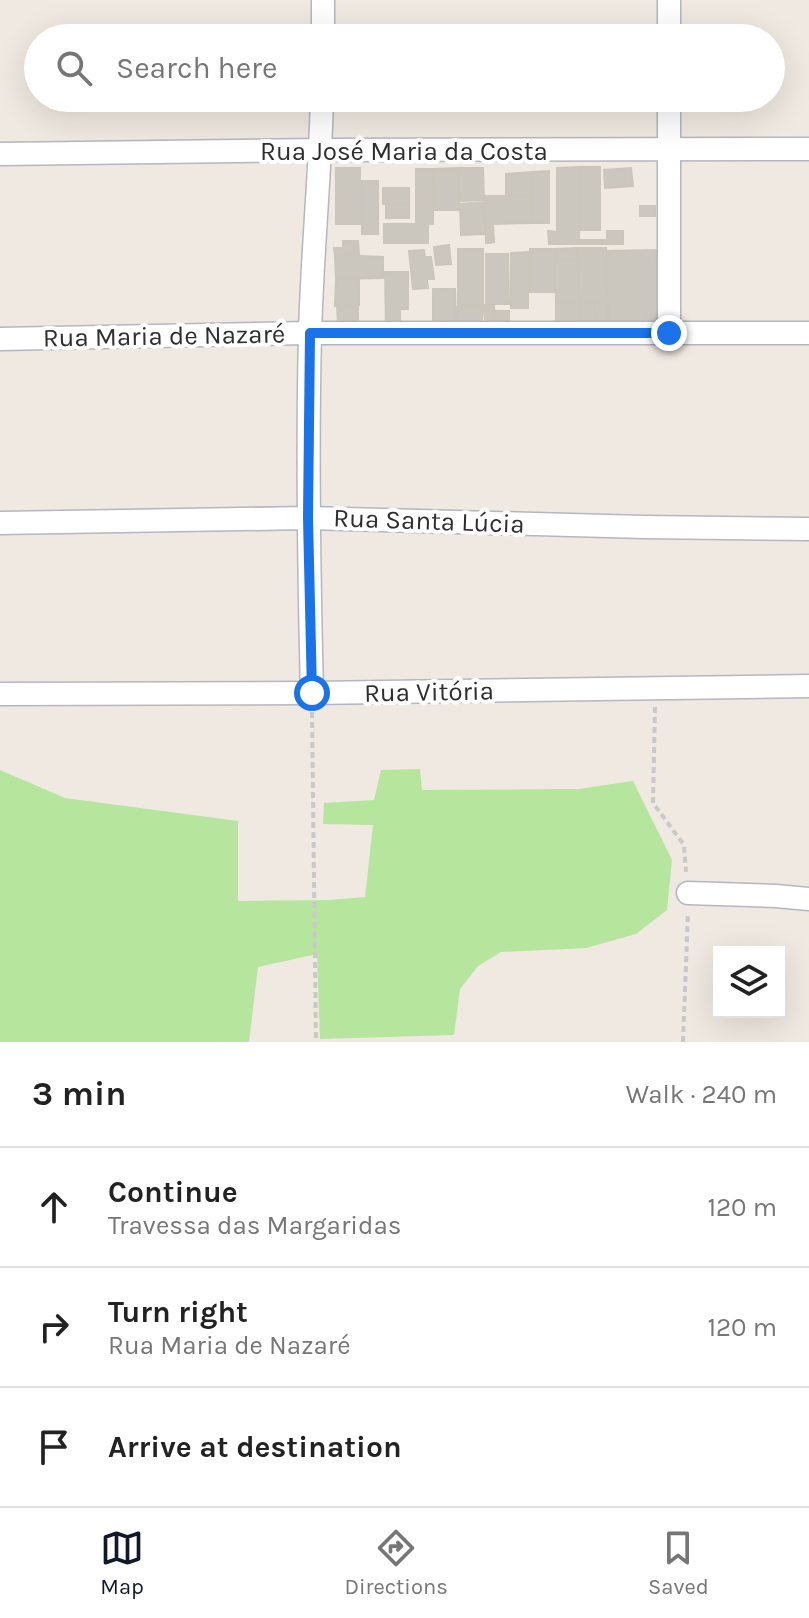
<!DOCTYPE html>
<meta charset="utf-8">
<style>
body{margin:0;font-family:Karla,sans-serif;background:#f6f6f6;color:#222}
.controls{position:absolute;right:24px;bottom:24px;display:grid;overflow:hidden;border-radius:0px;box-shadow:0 8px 32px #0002}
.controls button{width:72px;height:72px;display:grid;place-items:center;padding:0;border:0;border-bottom:2px solid #e0e0e0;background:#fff;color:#222;font:40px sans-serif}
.stop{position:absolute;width:24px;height:24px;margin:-18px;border:6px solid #1a73e8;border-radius:50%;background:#fff}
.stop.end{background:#1a73e8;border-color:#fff;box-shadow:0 2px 8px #0008}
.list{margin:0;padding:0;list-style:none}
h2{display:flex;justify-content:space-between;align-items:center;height:104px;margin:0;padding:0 32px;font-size:34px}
h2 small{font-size:26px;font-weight:400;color:#767676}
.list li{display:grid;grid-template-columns:52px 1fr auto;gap:24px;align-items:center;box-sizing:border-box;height:120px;padding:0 32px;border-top:2px solid #e0e0e0}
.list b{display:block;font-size:30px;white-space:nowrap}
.list p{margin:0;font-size:26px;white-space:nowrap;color:#767676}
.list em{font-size:26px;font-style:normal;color:#767676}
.icon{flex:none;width:44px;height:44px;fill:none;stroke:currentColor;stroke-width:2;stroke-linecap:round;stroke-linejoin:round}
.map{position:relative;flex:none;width:809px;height:1042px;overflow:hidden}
.search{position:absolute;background:#fff;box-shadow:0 8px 32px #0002;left:24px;right:24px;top:24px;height:88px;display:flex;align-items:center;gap:20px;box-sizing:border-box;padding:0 28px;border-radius:44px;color:#767676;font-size:30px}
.sheet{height:464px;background:#fff}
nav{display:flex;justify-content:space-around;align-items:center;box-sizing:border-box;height:112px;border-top:2px solid #e0e0e0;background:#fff;font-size:22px;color:#767676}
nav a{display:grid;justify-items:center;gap:4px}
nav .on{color:#111827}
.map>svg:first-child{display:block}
</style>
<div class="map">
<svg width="809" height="1042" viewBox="0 0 809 1042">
<rect width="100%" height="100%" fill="#efe9e1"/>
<!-- green -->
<polygon fill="#b6e59e" points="420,769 422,790 578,789 633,781 672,860 667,910 636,934 586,948 501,952 478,966 460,989 454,1035 320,1039 317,954 258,967 249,1042 0,1042 0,770 65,798 238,821 238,901 330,900 365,897 373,825 323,824 324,803 374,800 381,770"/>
<!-- building -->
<g fill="#cbc7bf" stroke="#cbc5ba" stroke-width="2">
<polygon points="580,167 579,240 607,240 607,231 623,231 623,244 549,244 548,231 557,232 557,168"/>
<rect x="580" y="167" width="20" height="41"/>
<rect x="336" y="168" width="24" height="56"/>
<polygon points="458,168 459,210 434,210 433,169"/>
<polygon points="458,168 483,168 484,200 460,201"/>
<polygon points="631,168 633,186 605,188 604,170"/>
<rect x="416" y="169" width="17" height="55"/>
<polygon points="549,171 549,223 532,223 532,172"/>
<polygon points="532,172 531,196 506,195 506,174"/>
<rect x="362" y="181" width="16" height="53"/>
<rect x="383" y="188" width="26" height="16"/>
<polygon points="485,196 531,196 532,223 493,224 494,242 486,243"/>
<polygon points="484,202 485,234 461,235 460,204"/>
<rect x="386" y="205" width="23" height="13"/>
<rect x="640" y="206" width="15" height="10"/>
<polygon points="580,208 600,208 600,230 581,230"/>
<rect x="384" y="224" width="44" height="19"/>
<polygon points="343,241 358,241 359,255 335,255 334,248 343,248"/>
<polygon points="449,245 451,264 436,265 434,247"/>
<polygon points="577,248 578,259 555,260 555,249"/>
<polygon points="577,248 606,248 607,303 579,303"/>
<rect x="458" y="249" width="25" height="56"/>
<polygon points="530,249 555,249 554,292 530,292"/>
<polygon points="424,250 425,257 431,257 434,279 427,279 428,288 413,289 409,251"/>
<polygon points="656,250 657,321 608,321 608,251"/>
<polygon points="528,252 528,308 511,308 511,253"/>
<polygon points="486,254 508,254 509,304 486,304"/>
<polygon points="335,255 383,257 383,278 336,279"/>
<polygon points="578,259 579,303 556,303 555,260"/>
<polygon points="385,272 408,272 408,309 400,309 400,330 386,330"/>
<polygon points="336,279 359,280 359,305 335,306"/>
<polygon points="433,289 455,289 456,331 433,331"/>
<rect x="556" y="303" width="23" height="19"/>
<polygon points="579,303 595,303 596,321 579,322"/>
<polygon points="595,303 607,303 608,321 596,321"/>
<polygon points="483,305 494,306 495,320 485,320"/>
<polygon points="358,306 358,326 338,327 337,307"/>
<rect x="457" y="307" width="25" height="14"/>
<polygon points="495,311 509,311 509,321 495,320"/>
</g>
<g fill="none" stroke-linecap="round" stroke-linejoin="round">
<defs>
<g id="minor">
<polyline points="669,0 669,38"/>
<polyline points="323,38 323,0"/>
<polyline points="669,98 669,333"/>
<polyline points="0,154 321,150 809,149"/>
<polyline points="0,339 310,333 809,333"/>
<polyline points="0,523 308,518 644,527 809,529"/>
<path d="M 312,693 C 309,574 307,454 310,335 C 312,256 320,177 322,98"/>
<polyline points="0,694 312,693 809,686"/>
<polyline points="688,893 776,896 809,899"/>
</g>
</defs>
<!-- minor casing -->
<use href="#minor" stroke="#b4b7c1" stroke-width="25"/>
<!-- path -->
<g stroke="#c9c9c9" stroke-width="4" stroke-dasharray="6 4" stroke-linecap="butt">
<polyline points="655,707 653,803 684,845 686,872"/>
<polyline points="312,712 316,1042"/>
<polyline points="683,1042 688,912"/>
</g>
<!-- minor -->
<use href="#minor" stroke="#fff" stroke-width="22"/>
</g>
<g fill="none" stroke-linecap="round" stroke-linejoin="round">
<!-- route -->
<polyline stroke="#1a73e8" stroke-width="10" points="312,693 308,518 310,333 669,333"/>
</g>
<g text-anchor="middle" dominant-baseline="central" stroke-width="8" stroke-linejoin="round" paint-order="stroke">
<!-- street labels -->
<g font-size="26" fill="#2e2e2e" stroke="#fff">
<text x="404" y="151">Rua José Maria da Costa</text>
<text transform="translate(164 336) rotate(-1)">Rua Maria de Nazaré</text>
<text transform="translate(429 521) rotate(2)">Rua Santa Lúcia</text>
<text transform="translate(429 692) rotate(-1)">Rua Vitória</text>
</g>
</g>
</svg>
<div class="controls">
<button><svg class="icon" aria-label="layers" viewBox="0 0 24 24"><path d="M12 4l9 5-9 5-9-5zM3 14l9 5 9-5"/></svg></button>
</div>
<div class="stop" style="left:312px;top:693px"></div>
<div class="stop end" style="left:669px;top:333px"></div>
<div class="search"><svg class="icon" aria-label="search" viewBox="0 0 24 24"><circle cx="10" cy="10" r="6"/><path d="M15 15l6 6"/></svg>Search here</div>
</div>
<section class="sheet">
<h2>3 min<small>Walk · 240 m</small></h2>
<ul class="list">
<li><svg class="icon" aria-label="ahead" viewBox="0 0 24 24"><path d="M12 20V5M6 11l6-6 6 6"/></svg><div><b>Continue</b><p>Travessa das Margaridas</p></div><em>120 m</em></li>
<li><svg class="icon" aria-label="right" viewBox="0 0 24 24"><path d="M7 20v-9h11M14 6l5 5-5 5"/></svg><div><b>Turn right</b><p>Rua Maria de Nazaré</p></div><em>120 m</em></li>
<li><svg class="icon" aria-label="arrive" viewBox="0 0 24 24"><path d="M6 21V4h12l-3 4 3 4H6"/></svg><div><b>Arrive at destination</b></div></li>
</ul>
</section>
<nav>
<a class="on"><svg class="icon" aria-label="map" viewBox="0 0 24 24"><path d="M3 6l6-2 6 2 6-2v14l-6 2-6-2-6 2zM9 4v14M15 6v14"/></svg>Map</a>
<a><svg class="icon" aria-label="directions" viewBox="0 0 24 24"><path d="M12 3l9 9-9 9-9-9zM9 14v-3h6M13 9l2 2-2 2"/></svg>Directions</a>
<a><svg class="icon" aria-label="saved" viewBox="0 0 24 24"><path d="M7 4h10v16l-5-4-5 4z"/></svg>Saved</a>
</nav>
